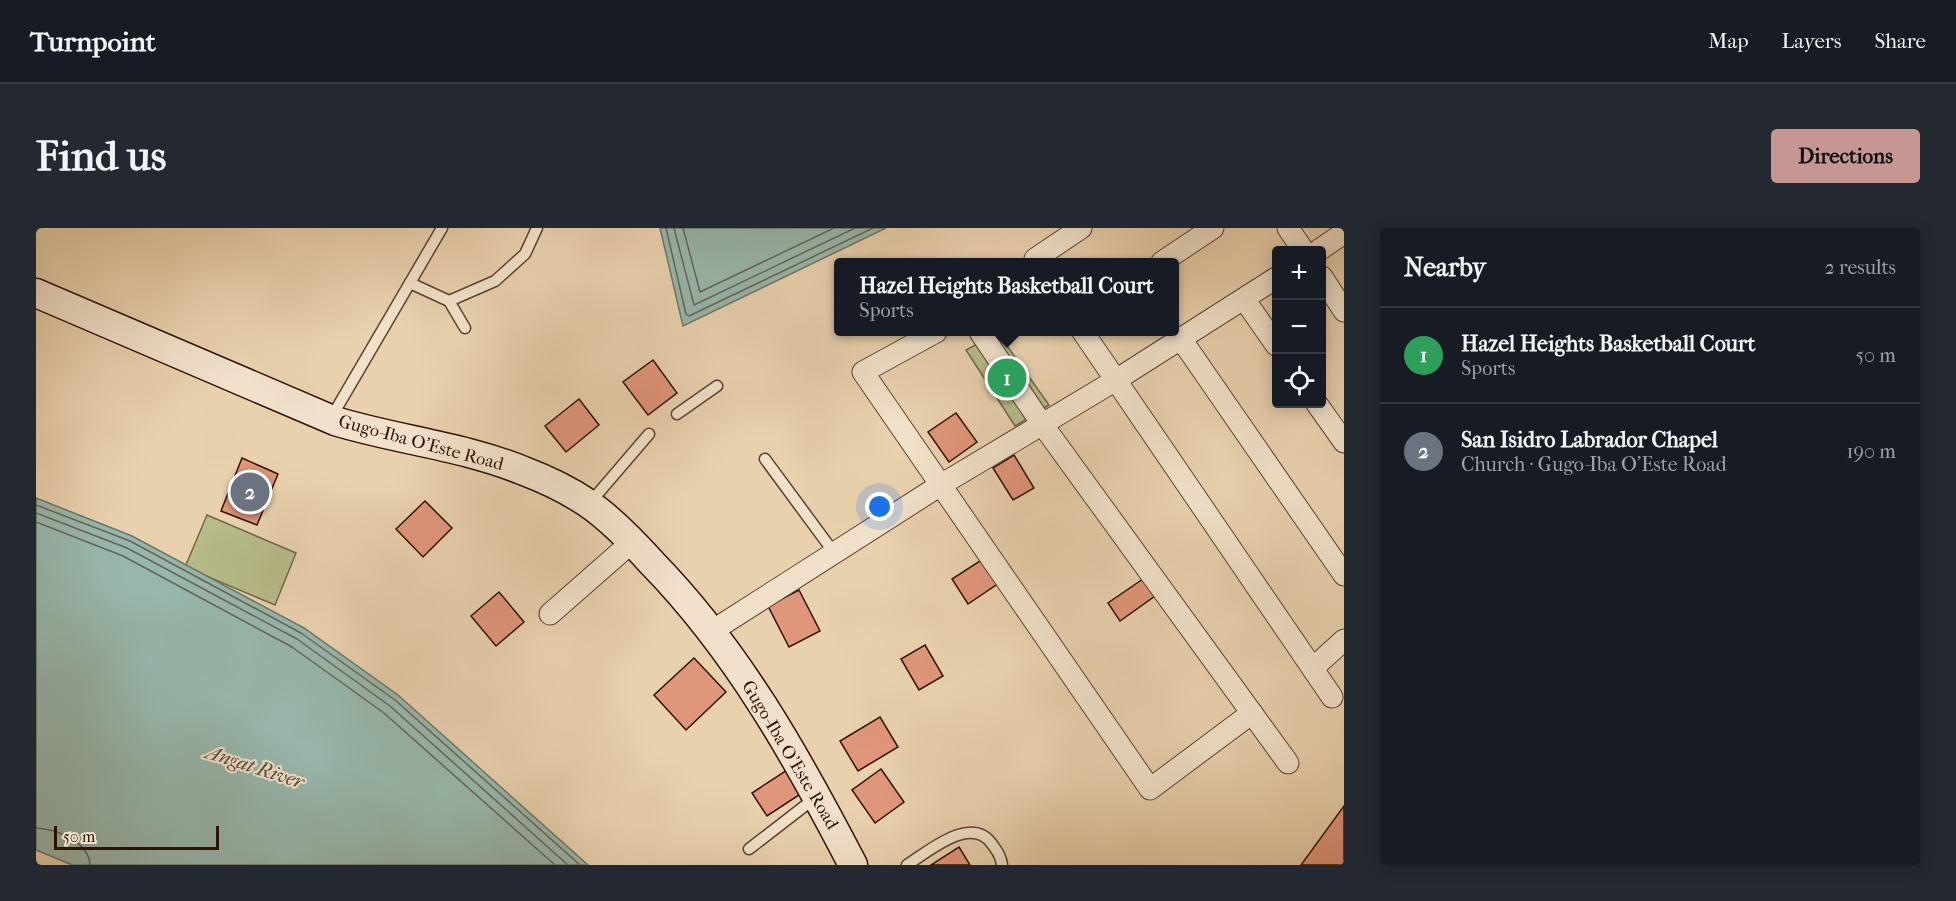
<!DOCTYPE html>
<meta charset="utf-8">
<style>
body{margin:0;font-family:"IM FELL French Canon",serif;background:#242831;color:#f1f3f6}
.controls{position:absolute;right:18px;top:18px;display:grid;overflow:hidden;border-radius:6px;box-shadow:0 3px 15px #0003}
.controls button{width:54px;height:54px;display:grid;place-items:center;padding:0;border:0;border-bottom:2px solid #363941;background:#171b24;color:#f1f3f6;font:30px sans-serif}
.scale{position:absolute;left:18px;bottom:15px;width:165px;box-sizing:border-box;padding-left:6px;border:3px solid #301203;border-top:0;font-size:16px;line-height:21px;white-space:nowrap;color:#301203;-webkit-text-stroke:4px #f1e1ca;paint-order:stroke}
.you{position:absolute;left:844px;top:279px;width:21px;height:21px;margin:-15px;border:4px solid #fff;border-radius:50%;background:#1a73e8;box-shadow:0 0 0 9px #1a73e833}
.badge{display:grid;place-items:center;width:39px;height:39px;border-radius:50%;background:#c59692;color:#fff;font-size:20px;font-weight:700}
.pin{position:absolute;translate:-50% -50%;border:3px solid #fff;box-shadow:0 2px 6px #0006}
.popup{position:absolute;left:798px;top:30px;width:345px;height:78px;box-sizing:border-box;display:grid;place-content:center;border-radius:6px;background:#171b24;filter:drop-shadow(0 2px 4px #0005);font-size:20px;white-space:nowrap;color:#9ea1a6}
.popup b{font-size:22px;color:#f1f3f6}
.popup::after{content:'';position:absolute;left:50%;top:100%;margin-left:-12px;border:12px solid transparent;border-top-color:#171b24}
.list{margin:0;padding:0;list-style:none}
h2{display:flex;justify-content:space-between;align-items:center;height:78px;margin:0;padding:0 24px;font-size:26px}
h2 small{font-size:20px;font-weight:400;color:#9ea1a6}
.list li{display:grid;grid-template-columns:39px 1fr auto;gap:18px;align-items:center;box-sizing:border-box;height:96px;padding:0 24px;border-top:2px solid #363941}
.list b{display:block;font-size:22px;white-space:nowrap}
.list p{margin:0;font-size:20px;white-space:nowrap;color:#9ea1a6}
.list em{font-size:20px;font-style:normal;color:#9ea1a6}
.icon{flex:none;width:33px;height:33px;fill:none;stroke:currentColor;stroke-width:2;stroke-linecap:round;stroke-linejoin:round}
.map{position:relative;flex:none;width:1308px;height:637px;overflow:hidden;border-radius:6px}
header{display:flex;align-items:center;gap:36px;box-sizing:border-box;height:84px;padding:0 30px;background:#171b24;border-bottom:2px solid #363941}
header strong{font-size:28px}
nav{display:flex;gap:33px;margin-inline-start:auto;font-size:21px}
.intro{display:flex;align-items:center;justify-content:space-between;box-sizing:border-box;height:144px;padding:0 36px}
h1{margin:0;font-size:42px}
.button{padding:15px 27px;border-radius:6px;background:#c59692;color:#111;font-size:21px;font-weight:700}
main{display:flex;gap:36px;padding:0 36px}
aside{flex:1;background:#171b24;border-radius:6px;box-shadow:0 3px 15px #0003}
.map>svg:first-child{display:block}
</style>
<header>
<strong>Turnpoint</strong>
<nav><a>Map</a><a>Layers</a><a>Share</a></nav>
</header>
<div class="intro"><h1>Find us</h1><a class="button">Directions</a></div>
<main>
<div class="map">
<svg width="1308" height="637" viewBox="0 0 1308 637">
<rect width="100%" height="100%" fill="#e9d1ad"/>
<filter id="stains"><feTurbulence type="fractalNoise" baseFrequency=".00333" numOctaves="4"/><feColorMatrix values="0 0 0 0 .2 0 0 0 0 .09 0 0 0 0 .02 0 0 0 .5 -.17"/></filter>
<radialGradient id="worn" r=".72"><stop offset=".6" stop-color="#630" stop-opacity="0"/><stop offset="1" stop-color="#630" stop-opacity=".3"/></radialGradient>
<!-- green -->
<g fill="#b6bc8a" stroke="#736746" stroke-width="1.5">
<polygon points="962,105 1013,177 979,198 930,122"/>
<polygon points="171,287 260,325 239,377 149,339"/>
</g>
<!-- water -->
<g fill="#97b7ac" stroke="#6e7568" stroke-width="1.5">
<polygon points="624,0 850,0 647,98"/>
<polygon points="0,270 96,308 268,400 362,467 552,637 36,637 0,622"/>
</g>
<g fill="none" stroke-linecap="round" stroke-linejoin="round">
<!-- shore -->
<g stroke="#646458" stroke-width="1.5">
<polyline points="630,0 650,86 653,88 837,0"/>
<polyline points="638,0 658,77 819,0"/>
<polyline points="647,0 664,64 798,0"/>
<polyline points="0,277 94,313 265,405 359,472 544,637"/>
<polyline points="0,285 91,320 261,411 354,478 532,637"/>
<polyline points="0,294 87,328 256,419 348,485 519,637"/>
<path d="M 0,600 C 21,601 53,614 54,637"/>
</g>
</g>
<!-- building -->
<g fill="#e0967a" stroke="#301203" stroke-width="1.5">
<polygon points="617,132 641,165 612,187 587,154"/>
<polygon points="543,171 563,197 530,224 509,198"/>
<polygon points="920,185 941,214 913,234 892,204"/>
<polygon points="978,227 998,260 977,272 957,240"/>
<polygon points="206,230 242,246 221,297 185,283"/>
<polygon points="389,273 416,300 387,329 360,301"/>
<polygon points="947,331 963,355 932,376 916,351"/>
<polygon points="1107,351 1119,368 1084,393 1072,375"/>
<polygon points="763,362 784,403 753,419 732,378"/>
<polygon points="463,364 488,394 460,418 435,388"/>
<polygon points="889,417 907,448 883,462 865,431"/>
<polygon points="658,430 690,464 650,502 618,467"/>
<polygon points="844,489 862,519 822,543 804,513"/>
<polygon points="845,541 868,574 839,595 816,562"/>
<polygon points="751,542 766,565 731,588 716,565"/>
<polygon points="1308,578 1308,637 1265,637"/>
<polygon points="923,619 934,637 895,637"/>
</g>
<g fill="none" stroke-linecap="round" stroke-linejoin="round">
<defs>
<g id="lane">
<polyline points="374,55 413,73 429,100"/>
<polyline points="413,73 459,53 489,26 501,0"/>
<polyline points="641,186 681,158"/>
<polyline points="299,190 302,178 406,0"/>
<polyline points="729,231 799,326"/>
<polyline points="553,276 613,206"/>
<polyline points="713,621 779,570"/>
<path d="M 871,637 C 892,624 935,586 956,616 C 961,623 965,628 966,637"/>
</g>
<g id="street">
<polyline points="1252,0 1267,22"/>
<polyline points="1283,22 1308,5"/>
<polyline points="1001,34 999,31 1045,0"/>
<polyline points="1126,34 1177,0"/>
<polyline points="1286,49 1308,83"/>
<polyline points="1208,71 1240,117"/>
<polyline points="900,104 827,144 1114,561 1216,485"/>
<polyline points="944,104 1006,196 1252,535"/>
<polyline points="1047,104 1296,469"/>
<polyline points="1145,111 1308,347"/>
<polyline points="1281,176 1308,214"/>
<polyline points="514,386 596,314"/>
<polyline points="676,403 903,258 1080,152 1240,50"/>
<polyline points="1277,440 1308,412"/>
</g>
<path id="secondary" d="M 0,65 L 299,193 C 361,212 427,218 488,243 C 509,251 534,263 553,276 C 576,292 597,314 616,335 C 701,422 761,529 817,637"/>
</defs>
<!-- lane casing -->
<use href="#lane" stroke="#5e422e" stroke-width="13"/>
<!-- street casing -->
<use href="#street" stroke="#5e422e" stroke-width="23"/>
<!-- secondary casing -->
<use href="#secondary" stroke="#301203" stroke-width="31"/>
<!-- lane -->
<use href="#lane" stroke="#f1e1ca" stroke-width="10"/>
<!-- street -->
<use href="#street" stroke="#f1e1ca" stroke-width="21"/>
<!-- secondary -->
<use href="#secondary" stroke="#f1e1ca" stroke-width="28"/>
</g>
<g text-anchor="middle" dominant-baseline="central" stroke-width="4.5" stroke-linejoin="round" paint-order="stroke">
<!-- street labels -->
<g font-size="18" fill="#301203" stroke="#f1e1ca">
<text transform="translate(385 215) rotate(15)">Gugo-Iba O'Este Road</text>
<text transform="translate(754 527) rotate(59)">Gugo-Iba O'Este Road</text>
</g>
<!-- water labels -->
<g font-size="20" font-style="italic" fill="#544c3e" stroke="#f1e1ca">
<text transform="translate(219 539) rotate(18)">Angat River</text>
</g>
</g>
<rect width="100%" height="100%" filter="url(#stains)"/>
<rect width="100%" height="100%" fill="url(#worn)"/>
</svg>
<div class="controls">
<button>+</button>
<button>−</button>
<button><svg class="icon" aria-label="locate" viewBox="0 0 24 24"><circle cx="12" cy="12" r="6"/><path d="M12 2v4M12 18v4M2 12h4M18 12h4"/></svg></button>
</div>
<div class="scale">50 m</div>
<div class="you"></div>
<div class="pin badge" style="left:971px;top:150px;background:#2e9e5b">1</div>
<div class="popup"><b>Hazel Heights Basketball Court</b>Sports</div>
<div class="pin badge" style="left:214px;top:264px;background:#6b7280">2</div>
</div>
<aside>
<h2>Nearby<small>2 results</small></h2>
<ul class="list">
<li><span class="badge" style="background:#2e9e5b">1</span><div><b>Hazel Heights Basketball Court</b><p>Sports</p></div><em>50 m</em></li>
<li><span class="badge" style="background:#6b7280">2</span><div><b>San Isidro Labrador Chapel</b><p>Church · Gugo-Iba O'Este Road</p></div><em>190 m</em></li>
</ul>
</aside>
</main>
